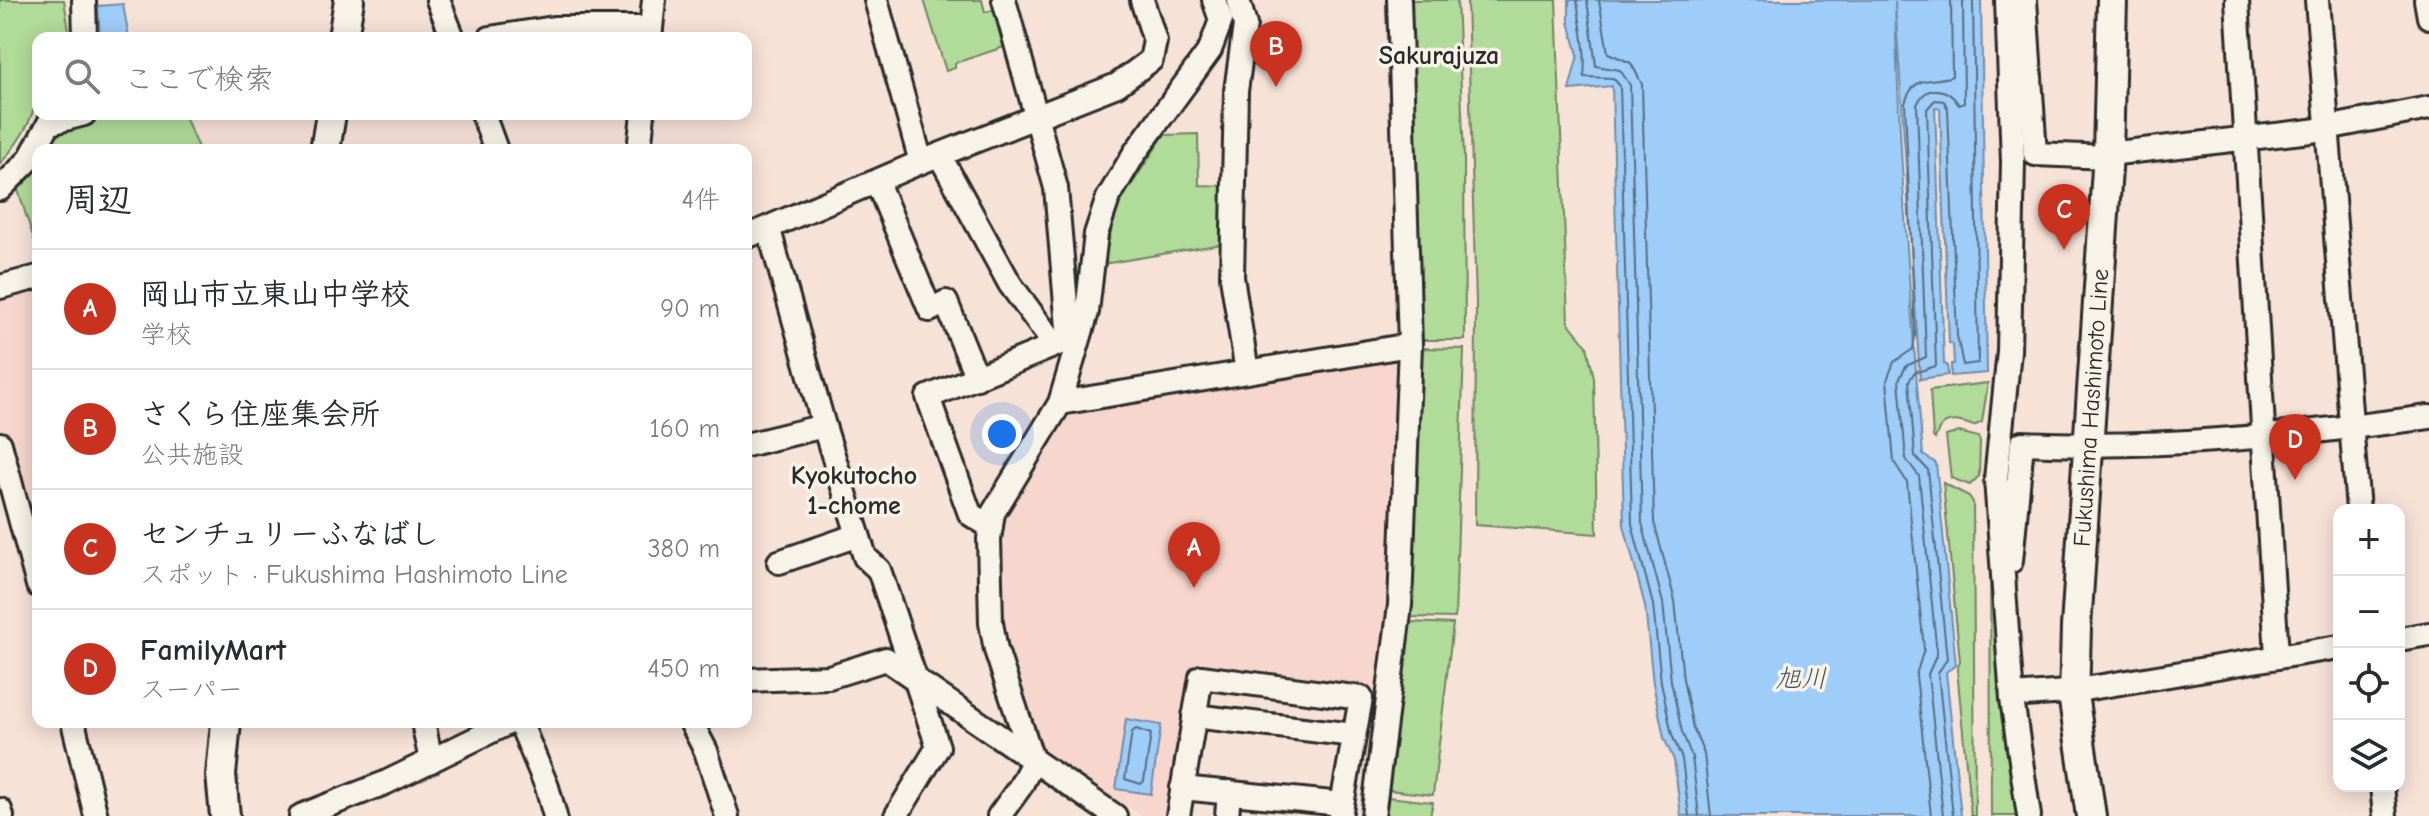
<!DOCTYPE html>
<html lang="ja">
<meta charset="utf-8">
<style>
body{margin:0;font-family:"Comic Neue","Klee One",sans-serif;background:#f7f7f7;color:#2b2b33}
.controls{position:absolute;right:24px;bottom:24px;display:grid;overflow:hidden;border-radius:16px;box-shadow:0 4px 20px #0003}
.controls button{width:72px;height:72px;display:grid;place-items:center;padding:0;border:0;border-bottom:2px solid #e1e1e2;background:#fff;color:#2b2b33;font:40px sans-serif}
.you{position:absolute;left:1002px;top:434px;width:28px;height:28px;margin:-20px;border:6px solid #fff;border-radius:50%;background:#1a73e8;box-shadow:0 0 0 12px #1a73e833}
.badge{display:grid;place-items:center;width:52px;height:52px;border-radius:50%;background:#c8321e;color:#fff;font-size:26px;font-weight:700}
.pin{position:absolute;translate:-50% -66px;filter:drop-shadow(0 2px 4px #0008)}
.pin::after{content:'';position:absolute;top:42px;width:28px;height:24px;background:inherit;clip-path:polygon(0 0,100% 0,50% 100%)}
.list{margin:0;padding:0;list-style:none}
h2{display:flex;justify-content:space-between;align-items:center;height:104px;margin:0;padding:0 32px;font-size:34px}
h2 small{font-size:26px;font-weight:400;color:#7c7c81}
.list li{display:grid;grid-template-columns:52px 1fr auto;gap:24px;align-items:center;box-sizing:border-box;height:120px;padding:0 32px;border-top:2px solid #e1e1e2}
.list b{display:block;font-size:30px;white-space:nowrap}
.list p{margin:0;font-size:26px;white-space:nowrap;color:#7c7c81}
.list em{font-size:26px;font-style:normal;color:#7c7c81}
.icon{flex:none;width:44px;height:44px;fill:none;stroke:currentColor;stroke-width:2;stroke-linecap:round;stroke-linejoin:round}
.map{position:relative;flex:none;width:2429px;height:816px;overflow:hidden}
.search{position:absolute;background:#fff;box-shadow:0 4px 20px #0003;left:32px;top:32px;width:720px;height:88px;display:flex;align-items:center;gap:20px;box-sizing:border-box;padding:0 28px;border-radius:16px;color:#7c7c81;font-size:30px}
.panel{position:absolute;background:#fff;box-shadow:0 4px 20px #0003;left:32px;top:144px;width:720px;height:584px;border-radius:16px}
.map>svg:first-child{display:block}
</style>
<div class="map">
<svg width="2429" height="816" viewBox="0 0 2429 816">
<rect width="100%" height="100%" fill="#f7e2d8"/>
<filter id="ink" filterUnits="userSpaceOnUse"><feTurbulence type="fractalNoise" baseFrequency=".0125" numOctaves="2"/><feDisplacementMap in="SourceGraphic" scale="16" xChannelSelector="R" yChannelSelector="G"/><feConvolveMatrix kernelMatrix="1 2 1 2 8 2 1 2 1" color-interpolation-filters="sRGB"/></filter>
<g filter="url(#ink)">
<!-- built -->
<g fill="#f7d6cd">
<polygon points="38,283 38,562 0,433 0,293"/>
<polygon points="1391,359 1399,365 1392,574 1381,695 1196,670 1171,816 1143,816 1035,747 1007,663 997,602 1001,509 1058,431 1065,410"/>
</g>
<!-- green -->
<g fill="#b1db98" stroke="#6e8362" stroke-width="2">
<path d="M 0,0 L 64,0 L 69,31 L 66,38 L 38,38 C 38,98 41,117 0,164 Z"/>
<polygon points="924,0 982,0 985,12 1002,8 1013,44 955,63 955,68 946,71"/>
<polygon points="1411,0 1457,0 1464,157 1465,340 1420,340"/>
<polygon points="1467,0 1556,0 1568,322 1587,346 1594,378 1597,534 1475,525 1476,303"/>
<polygon points="109,114 184,114 199,150 42,150 52,129"/>
<polygon points="1198,134 1199,185 1228,186 1222,244 1103,264 1117,207 1164,135"/>
<polygon points="38,158 38,252 16,184"/>
<polygon points="1420,348 1464,349 1455,618 1410,617"/>
<path d="M 1988,383 L 1982,422 L 1974,426 C 1956,419 1941,417 1935,439 L 1933,437 L 1930,390 Z"/>
<polygon points="1959,432 1978,437 1980,441 1979,476 1970,485 1951,478 1946,436"/>
<polygon points="1943,483 1969,496 1973,502 1975,816 1971,816 1957,669 1960,661"/>
<polygon points="1990,524 2021,816 1991,816"/>
<polygon points="1409,622 1453,624 1433,795 1389,790"/>
<polygon points="1387,797 1433,802 1430,816 1384,816"/>
</g>
<!-- water -->
<g fill="#9ecdf9" stroke="#708ca7" stroke-width="2">
<path d="M 1569,0 L 1981,0 L 1987,373 L 1951,376 L 1951,364 L 1954,364 L 1953,344 L 1949,343 L 1940,108 L 1935,107 L 1944,364 L 1947,365 L 1948,375 L 1920,379 L 1895,2 C 1899,153 1910,306 1923,455 L 1936,463 L 1956,665 L 1946,672 L 1961,816 L 1681,816 L 1674,760 L 1664,738 L 1653,683 L 1645,606 L 1624,525 L 1612,86 L 1569,90 L 1578,55 L 1569,22 Z"/>
<polygon points="123,4 129,38 100,38 98,6"/>
<polygon points="1126,719 1161,725 1151,794 1116,789"/>
</g>
<g fill="none" stroke-linecap="round" stroke-linejoin="round">
<!-- shore -->
<g stroke="#596c7d" stroke-width="2">
<path d="M 1577,0 C 1580,26 1587,50 1584,77 L 1613,78 L 1620,86 L 1632,524 L 1653,605 L 1661,682 L 1672,735 L 1682,759 L 1689,816"/>
<polyline points="1587,0 1596,66 1620,70 1630,85 1642,523 1663,603 1671,681 1682,732 1692,757 1699,816"/>
<polyline points="1599,0 1608,53 1631,63 1642,84 1654,522 1675,601 1683,679 1693,728 1704,754 1711,816"/>
<polygon points="1136,729 1151,734 1144,781 1141,784 1125,779 1132,732"/>
<path d="M 1931,816 L 1916,675 L 1924,649 L 1907,482 L 1894,462 L 1887,380 L 1894,362 L 1913,349 L 1915,335 L 1905,103 C 1915,72 1932,84 1952,76 L 1951,0"/>
<path d="M 1943,816 L 1928,674 L 1937,654 L 1919,476 L 1906,459 L 1899,380 L 1906,366 L 1926,357 L 1917,105 C 1926,83 1948,87 1959,105 L 1964,103 L 1963,0"/>
<polyline points="1953,816 1938,673 1947,659 1928,470 1915,456 1909,381 1914,373 1936,366 1927,109 1935,100 1944,101 1948,109 1957,336 1963,365 1978,363 1973,0"/>
</g>
<defs>
<g id="minor">
<polyline points="84,0 85,38"/>
<polyline points="438,0 453,38"/>
<polyline points="876,0 921,162"/>
<polyline points="1004,0 1056,188 1069,339"/>
<polyline points="1238,0 1245,25 1236,91 1232,277 1247,372"/>
<polyline points="2007,0 2013,162 2009,351 1996,479 2012,699 2029,816"/>
<polyline points="2025,0 2035,154 2108,157"/>
<polyline points="2237,0 2277,656"/>
<polyline points="2317,0 2358,510"/>
<polyline points="2426,0 2429,17"/>
<polyline points="490,38 554,28 651,28"/>
<polyline points="650,38 654,0"/>
<polyline points="483,114 496,150"/>
<polyline points="50,123 84,114"/>
<polyline points="639,150 643,114"/>
<polyline points="2108,154 2311,131 2429,108"/>
<polyline points="940,156 1010,284 1054,344"/>
<polyline points="877,182 930,310 946,302 977,378"/>
<polyline points="0,189 29,160 54,114"/>
<polyline points="769,230 824,426 865,557 879,570 938,747 896,816"/>
<polyline points="746,237 921,162 1117,85 1151,60 1155,41 1142,0"/>
<polyline points="0,287 38,277"/>
<polyline points="1060,403 1410,345"/>
<polyline points="0,444 38,585"/>
<polyline points="746,445 824,426"/>
<polyline points="991,527 970,514 928,397 1080,335"/>
<path d="M 2011,561 L 2022,443 C 2158,450 2295,435 2429,417"/>
<polyline points="779,562 858,535"/>
<polyline points="2399,639 2429,634"/>
<polyline points="746,680 829,677 886,659 1115,816"/>
<polyline points="2012,696 2066,692 2339,647"/>
<polyline points="1194,716 1354,735"/>
<polyline points="73,722 96,816"/>
<polyline points="423,722 431,761"/>
<polyline points="520,722 547,787 555,816"/>
<polyline points="691,722 706,751 727,816"/>
<polyline points="2382,786 2385,816"/>
<polyline points="1182,788 1342,804"/>
<polyline points="0,810 2,816"/>
<polyline points="301,816 385,783 510,722"/>
<polyline points="999,816 1020,787 1033,762 996,650 991,623 989,539 993,513 1060,403 1087,312 1096,234 1108,198 1134,154 1210,50 1221,20 1214,0"/>
<polyline points="1178,816 1201,677 1361,698 1340,816"/>
<polyline points="1227,816 1229,792"/>
<polyline points="1373,816 1400,605 1410,345 1399,0"/>
</g>
<g id="major">
<polyline points="343,38 349,0"/>
<polyline points="325,150 331,114"/>
<polyline points="225,816 221,775 226,722"/>
<path id="s1" d="M 2091,816 L 2074,701 L 2076,627 L 2108,154 L 2112,0"/>
</g>
</defs>
<!-- minor casing -->
<use href="#minor" stroke="#2b2b2b" stroke-width="28"/>
<!-- major casing -->
<use href="#major" stroke="#2b2b2b" stroke-width="34"/>
<!-- minor -->
<use href="#minor" stroke="#f7f3e8" stroke-width="22"/>
<!-- major -->
<use href="#major" stroke="#f7f3e8" stroke-width="28"/>
</g>
</g>
<g text-anchor="middle" dominant-baseline="central" stroke-width="7" stroke-linejoin="round" paint-order="stroke">
<!-- street labels -->
<g font-size="24" fill="#2b2b2b" stroke="#f7f3e8">
<text stroke="none"><textPath href="#s1" startOffset="410">Fukushima Hashimoto Line</textPath></text>
</g>
<!-- neighbourhood labels -->
<g font-size="26" font-weight="bold" fill="#2b2b2b" stroke="#f7f3e8">
<text x="1439" y="56">Sakurajuza</text>
<text x="854" y="476">Kyokutocho<tspan x="854" dy="30">1-chome</tspan></text>
</g>
<!-- water labels -->
<g font-size="26" font-style="italic" fill="#48545e" stroke="#f7f3e8">
<text x="1801" y="679">旭川</text>
</g>
</g>
</svg>
<div class="controls">
<button>+</button>
<button>−</button>
<button><svg class="icon" aria-label="locate" viewBox="0 0 24 24"><circle cx="12" cy="12" r="6"/><path d="M12 2v4M12 18v4M2 12h4M18 12h4"/></svg></button>
<button><svg class="icon" aria-label="layers" viewBox="0 0 24 24"><path d="M12 4l9 5-9 5-9-5zM3 14l9 5 9-5"/></svg></button>
</div>
<div class="you"></div>
<div class="pin badge" style="left:1194px;top:588px">A</div>
<div class="pin badge" style="left:1276px;top:87px">B</div>
<div class="pin badge" style="left:2064px;top:250px">C</div>
<div class="pin badge" style="left:2295px;top:480px">D</div>
<div class="search"><svg class="icon" aria-label="search" viewBox="0 0 24 24"><circle cx="10" cy="10" r="6"/><path d="M15 15l6 6"/></svg>ここで検索</div>
<section class="panel">
<h2>周辺<small>4件</small></h2>
<ul class="list">
<li><span class="badge">A</span><div><b>岡山市立東山中学校</b><p>学校</p></div><em>90 m</em></li>
<li><span class="badge">B</span><div><b>さくら住座集会所</b><p>公共施設</p></div><em>160 m</em></li>
<li><span class="badge">C</span><div><b>センチュリーふなばし</b><p>スポット · Fukushima Hashimoto Line</p></div><em>380 m</em></li>
<li><span class="badge">D</span><div><b>FamilyMart</b><p>スーパー</p></div><em>450 m</em></li>
</ul>
</section>
</div>
